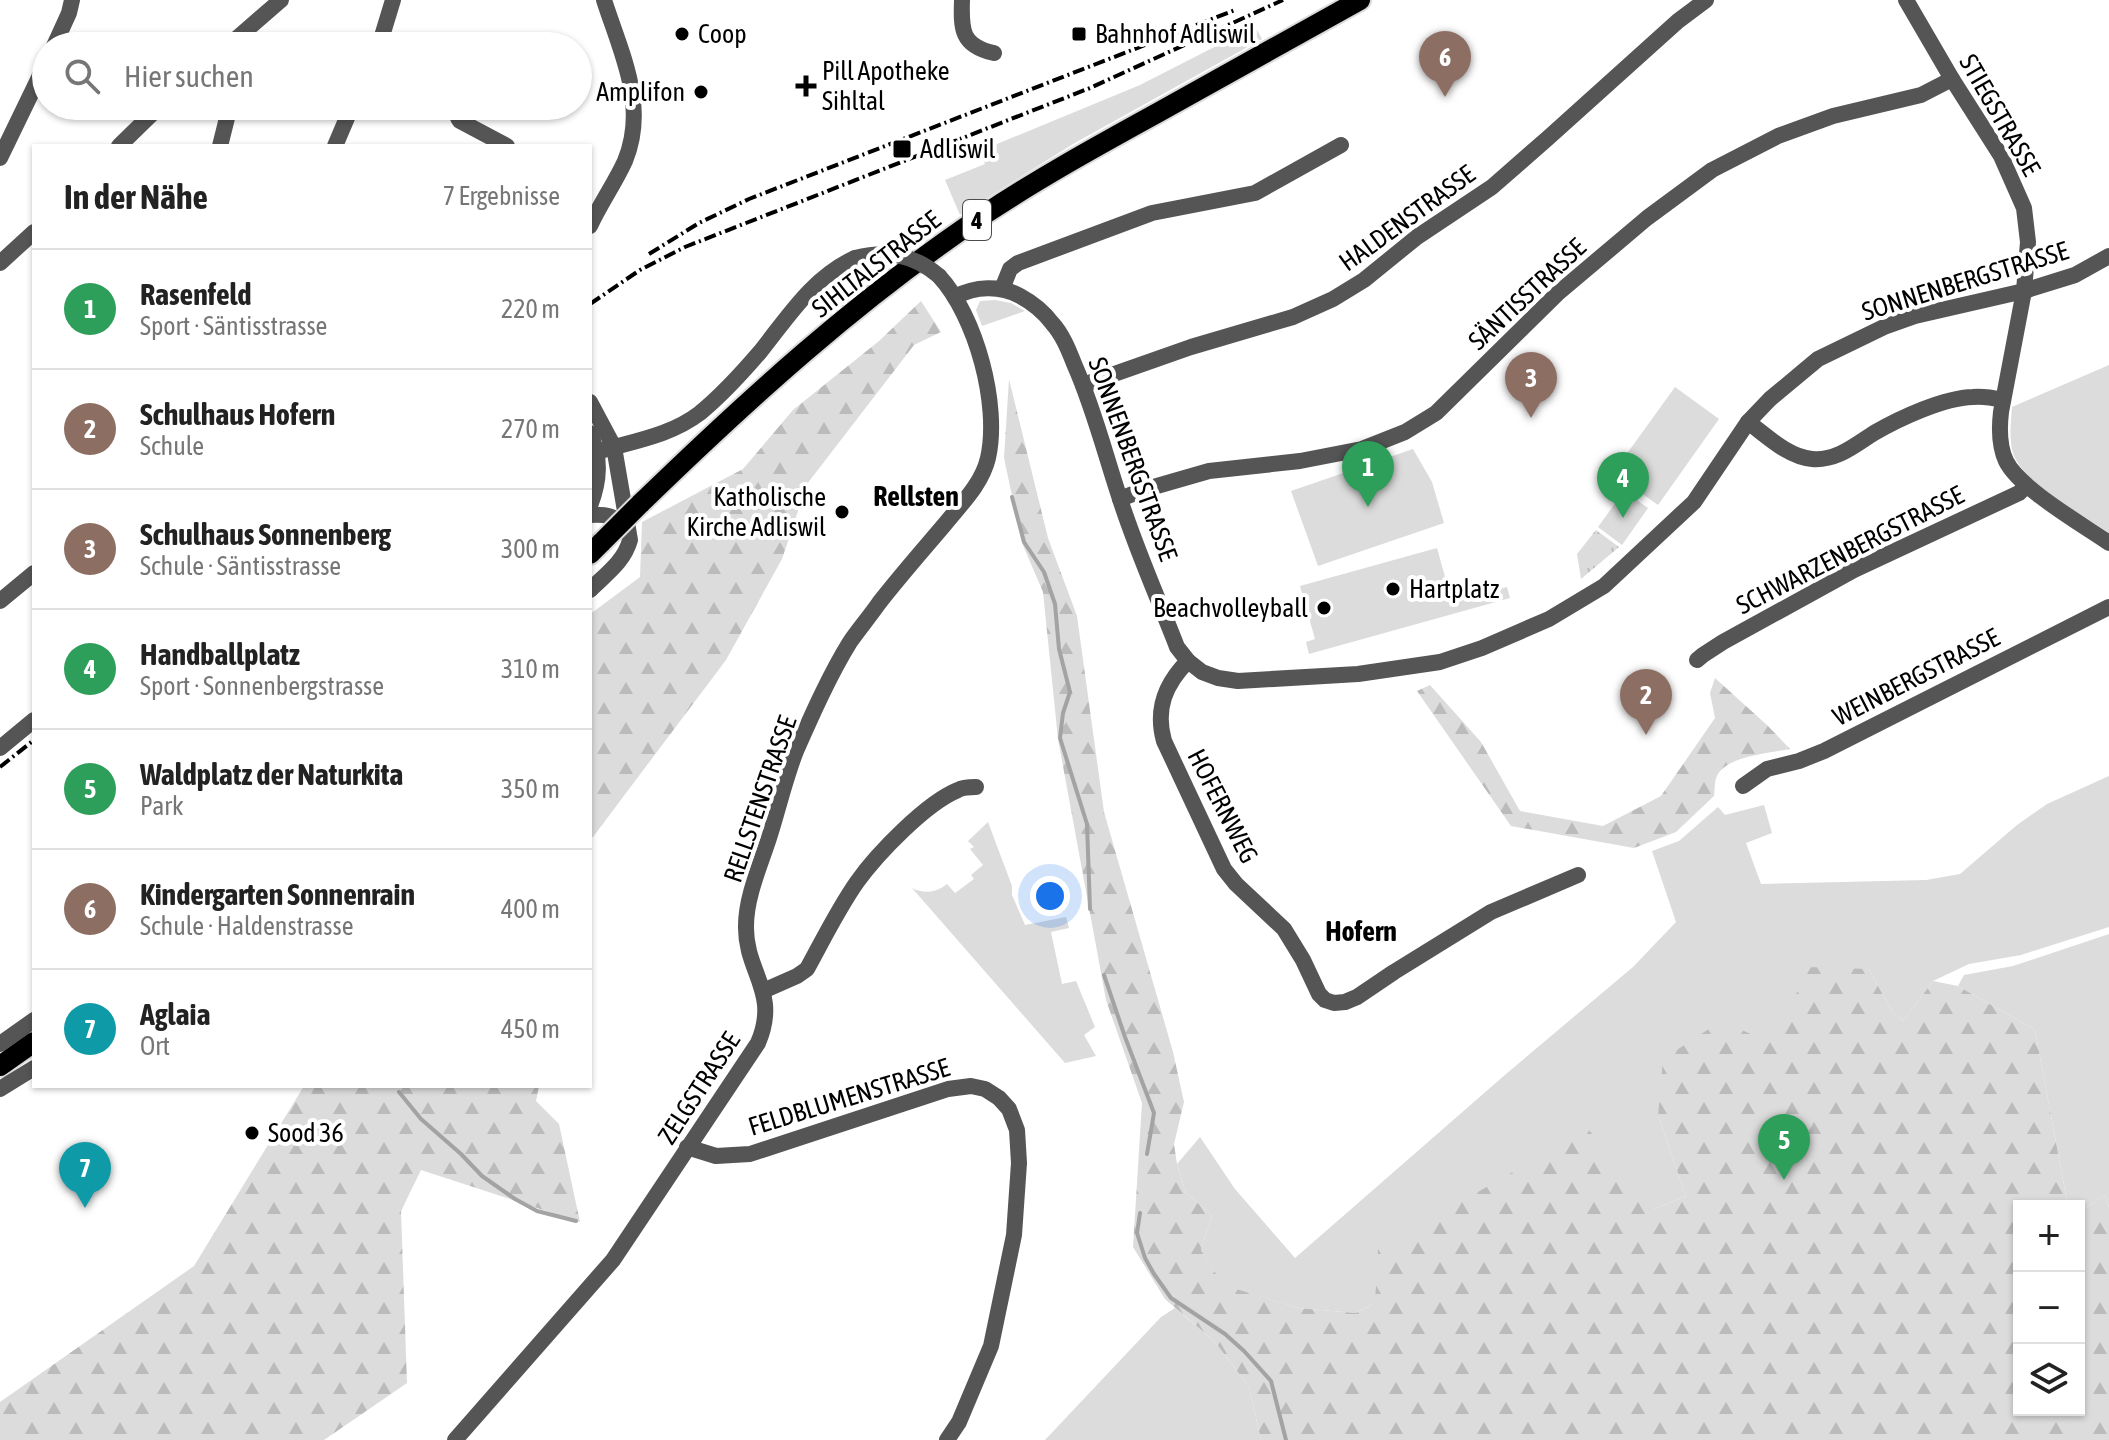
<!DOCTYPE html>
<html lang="de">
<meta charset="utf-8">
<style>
body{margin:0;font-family:"Asap Condensed",sans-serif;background:#f2f2f2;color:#222}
.controls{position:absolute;right:24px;bottom:24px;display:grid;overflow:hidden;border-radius:0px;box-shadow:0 2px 6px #0004}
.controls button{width:72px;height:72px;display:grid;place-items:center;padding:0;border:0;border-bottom:2px solid #e0e0e0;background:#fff;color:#222;font:40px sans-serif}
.you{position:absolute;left:1050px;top:896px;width:28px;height:28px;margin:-20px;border:6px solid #fff;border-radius:50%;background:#1a73e8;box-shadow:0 0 0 12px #1a73e833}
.badge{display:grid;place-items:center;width:52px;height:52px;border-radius:50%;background:#db2777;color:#fff;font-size:26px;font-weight:700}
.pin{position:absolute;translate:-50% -66px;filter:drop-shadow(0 2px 4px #0008)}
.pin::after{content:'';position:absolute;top:42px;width:28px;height:24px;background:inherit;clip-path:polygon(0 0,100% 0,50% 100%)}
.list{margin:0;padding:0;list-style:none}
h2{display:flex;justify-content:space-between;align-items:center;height:104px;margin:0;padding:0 32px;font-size:34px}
h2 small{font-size:26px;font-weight:400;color:#767676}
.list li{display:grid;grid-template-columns:52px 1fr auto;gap:24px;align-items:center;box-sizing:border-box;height:120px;padding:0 32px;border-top:2px solid #e0e0e0}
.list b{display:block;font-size:30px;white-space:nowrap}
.list p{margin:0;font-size:26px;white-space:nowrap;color:#767676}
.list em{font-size:26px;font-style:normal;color:#767676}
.icon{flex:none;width:44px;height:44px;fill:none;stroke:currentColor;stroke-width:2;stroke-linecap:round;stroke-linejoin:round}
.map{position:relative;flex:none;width:2109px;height:1440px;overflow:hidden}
.search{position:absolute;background:#fff;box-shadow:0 2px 6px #0004;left:32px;top:32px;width:560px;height:88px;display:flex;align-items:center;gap:20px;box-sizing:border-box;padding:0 28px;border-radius:44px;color:#767676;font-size:30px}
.panel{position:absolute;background:#fff;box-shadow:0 2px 6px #0004;left:32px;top:144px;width:560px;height:944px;border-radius:0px}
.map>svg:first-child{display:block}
</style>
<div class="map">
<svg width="2109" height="1440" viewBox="0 0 2109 1440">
<defs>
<pattern id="forest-firs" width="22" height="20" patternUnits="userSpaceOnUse" patternTransform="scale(2)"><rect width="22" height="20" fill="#dcdcdc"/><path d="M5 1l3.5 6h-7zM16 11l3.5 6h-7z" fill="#bbb"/></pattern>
<pattern id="park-tufts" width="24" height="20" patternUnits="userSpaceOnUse" patternTransform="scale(2)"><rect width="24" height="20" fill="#dcdcdc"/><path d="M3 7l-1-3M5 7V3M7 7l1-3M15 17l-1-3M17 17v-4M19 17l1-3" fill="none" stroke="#bbb"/></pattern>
</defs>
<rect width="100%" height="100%" fill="#fff"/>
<!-- green -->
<g fill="#dcdcdc">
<polygon points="1256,28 1262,39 1073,144 960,215 945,180 985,164 980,151 1140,85 1230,39"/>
<polygon points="995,300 1011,303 1025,311 982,326 976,310 980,301"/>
<path d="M 2109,365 L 2109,533 C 2082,515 2029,486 2015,458 C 2008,443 2011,423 2012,407 Z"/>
<polygon points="1675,387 1719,419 1658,505 1613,473"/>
<polygon points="1413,449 1432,482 1444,523 1318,566 1291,491"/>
<polygon points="1624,491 1648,508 1622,545 1598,527"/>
<polygon points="1437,548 1452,602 1507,587 1510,598 1309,654 1306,642 1315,639 1300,586"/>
<polygon points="2109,776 2109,927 2021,955 1969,964 1933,981 1903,1021 1891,1010 1869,969 1776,1045 1658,1116 1686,1196 1654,1209 1375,1303 1356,1313 1298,1308 1223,1286 1201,1250 1212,1215 1186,1193 1177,1164 1200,1137 1235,1189 1295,1258 1506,1074 1633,967 1676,922 1652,851 1679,841 1718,807 1725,815 1764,805 1772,833 1746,843 1761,884 1926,880 1960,874 2017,825 2047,804"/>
<path d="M 988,822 L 1012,886 L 1012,895 L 1025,925 L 1066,917 L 1069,928 L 1051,932 L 1062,984 L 1076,981 L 1095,1027 L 1084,1035 L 1096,1056 L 1065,1063 L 912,888 C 924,894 936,893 947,884 L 955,893 L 974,879 L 971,875 L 983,865 L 970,849 L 974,847 L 968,841 Z"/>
<polygon points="2109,934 2109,1207 2105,1195 2079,1212 2079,1206 2068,1206 2035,1030 1958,986 1964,975 2013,966"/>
<polygon points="1175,1308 1215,1342 1249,1387 1261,1440 1045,1440 1161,1317"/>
</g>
<!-- forest -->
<g fill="url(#forest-firs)">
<polygon points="921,301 941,332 914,345 807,484 782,559 726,660 593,837 590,837 590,611 593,612 640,577 642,522 743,469 793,410 879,341"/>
<polygon points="1009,379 1048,538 1077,616 1104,812 1173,1052 1184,1102 1174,1144 1177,1164 1186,1193 1212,1215 1201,1250 1223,1285 1298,1308 1356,1313 1375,1303 1378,1249 1588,1129 1654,1209 1686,1196 1658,1116 1663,1059 1721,1021 1776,1045 1807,967 1869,969 1891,1010 1903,1021 1933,981 1958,986 2035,1030 2068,1206 2019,1206 2019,1410 2079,1410 2079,1212 2105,1195 2109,1207 2109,1440 1261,1440 1249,1387 1215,1342 1165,1299 1133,1247 1142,1103 1106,1000 1058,739 1043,592 1022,543 1004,458"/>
<path d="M 1715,678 L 1768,726 L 1790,749 C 1770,753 1726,756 1717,776 C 1714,782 1715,790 1714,796 L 1676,832 L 1634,848 L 1511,826 L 1417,691 L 1430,685 L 1481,742 L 1520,811 L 1603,826 L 1661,796 L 1715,718 L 1710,693 Z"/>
<polygon points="304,1086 539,1086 536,1101 559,1124 580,1222 421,1170 401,1211 407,1383 324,1440 0,1440 0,1402 194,1266"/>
</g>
<!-- park -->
<polygon fill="url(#park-tufts)" points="1596,530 1619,547 1581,579 1577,554"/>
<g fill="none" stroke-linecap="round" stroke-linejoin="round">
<!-- stream -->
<g stroke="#a3a3a3" stroke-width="4">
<polyline points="1012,497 1024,542 1044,572 1055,604 1059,649 1070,692 1063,713 1060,738 1087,824 1090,909"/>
<polyline points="1104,975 1125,1037 1154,1113 1147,1154"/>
<polyline points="399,1092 421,1119 461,1154 482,1176 515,1199 537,1211 576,1221"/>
<polyline points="1140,1213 1137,1233 1145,1258 1154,1274 1171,1298 1225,1334 1244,1351 1271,1381 1286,1440"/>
</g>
<defs>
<g id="major">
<path d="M 640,504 C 747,400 858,299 982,216 C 1039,178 1099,145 1159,112 C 1226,74 1293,37 1360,0"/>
<polyline points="590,554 602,542"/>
<polyline points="0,1066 34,1042"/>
</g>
</defs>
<!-- major casing -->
<use href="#major" stroke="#dbdbdb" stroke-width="24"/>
<!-- minor -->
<g stroke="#555" stroke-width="16">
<path d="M 962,0 C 961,29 961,46 994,53"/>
<path d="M 1906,0 L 1952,79 L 2001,156 L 2024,208 L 2028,242 L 2024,291 L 2001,412 C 1999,429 1999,446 2006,461 C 2019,488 2083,525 2109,543"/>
<polyline points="54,46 69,13 72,0"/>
<polyline points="228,46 281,0"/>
<polyline points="379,46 393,0"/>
<polyline points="458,106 458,118 460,121 507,146"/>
<polyline points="119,146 160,106"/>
<polyline points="220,146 230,106"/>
<polyline points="335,146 352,106"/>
<polyline points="0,158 46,63"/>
<path d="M 590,226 C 600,204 615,183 625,161 C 648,105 621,53 604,0"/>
<polyline points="0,263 34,232"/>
<polyline points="1002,289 1010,269 1018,263 1152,213 1255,193 1341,145"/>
<path d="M 955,297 C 975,286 1000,285 1020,296 C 1033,303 1043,311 1052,323 C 1063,335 1069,351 1075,366 C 1094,409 1105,454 1120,499 C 1136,549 1158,598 1177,647 L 1188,661 L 1202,672 L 1218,678 L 1238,681 L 1358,674 L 1440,662 L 1482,648 L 1549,619 L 1604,586 L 1694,502 L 1748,422 L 1770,399 L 1818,359 L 1884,327 L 1915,316 L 2024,291 L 2075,275 L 2109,256"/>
<polyline points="1083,385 1191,347 1293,317 1333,299 1364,280 1417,237 1492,187 1548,138 1678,21 1706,0"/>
<path d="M 590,402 L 614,447 L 630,540 C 624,562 606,574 590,590"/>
<path d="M 1748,422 C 1767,436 1788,457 1812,459 C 1837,461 1855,445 1874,433 C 1900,418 1943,398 1973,397 C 1983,396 1994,398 2003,400"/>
<path d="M 590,433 C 601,458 600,480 590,506"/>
<path d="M 597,452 C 633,441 670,436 700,413 C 722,395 742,373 760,352 C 788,317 813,277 855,258"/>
<polyline points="1120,499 1143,490 1209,471 1300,461 1362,449 1405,432 1436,413 1557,294 1647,218 1712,170 1778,136 1833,116 1921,95 1952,79"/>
<path d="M 590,515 C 606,514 616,516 627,528"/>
<polyline points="0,601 34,573"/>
<polyline points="1697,660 1703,655 1723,642 1854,570 2019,493 2026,486"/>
<path d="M 1188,661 C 1165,684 1155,709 1164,741 L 1224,869 L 1236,884 L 1284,929 L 1303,960 L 1319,994 L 1325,1000 L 1334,1003 L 1345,1002 L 1357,997 L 1394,972 L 1491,912 L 1578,875"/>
<polyline points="0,748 34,720"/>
<polyline points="1743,786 1767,769 1799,761 1824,751 2109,607"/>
<path d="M 763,991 L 797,976 L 807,969 C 823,940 838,909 857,882 C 877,854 926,803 958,790 C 963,787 970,787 976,787"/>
<polyline points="0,1044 34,1020"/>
<polyline points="0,1089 34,1068"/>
<polyline points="687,1147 716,1156 750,1154 948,1089 971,1086 985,1089 999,1098 1009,1109 1017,1130 1019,1163 1014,1235 991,1346 959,1422 947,1440"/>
<path d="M 455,1440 L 613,1260 L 758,1043 C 780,992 745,972 746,926 C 746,897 760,866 769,838 C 778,810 785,779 796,751 C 811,717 830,674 850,642 C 859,629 870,616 879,603 C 900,576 923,550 945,524 C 961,504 982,484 988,458 C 1000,405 976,316 939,276"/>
</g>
<!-- major -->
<use href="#major" stroke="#000" stroke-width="20"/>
<!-- rail -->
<g stroke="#000" stroke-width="4" stroke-dasharray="12 4 2 4" stroke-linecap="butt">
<polyline points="649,254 699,223 749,199 1235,10"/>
<polyline points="590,304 640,270 685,247 1090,88 1283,0"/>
<polyline points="0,767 34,740"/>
</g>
<defs>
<polyline id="major-bridge" points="602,542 640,504"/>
</defs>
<!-- major-bridge casing -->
<use href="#major-bridge" stroke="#dbdbdb" stroke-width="24" stroke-linecap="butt"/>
<!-- minor-bridge -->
<path stroke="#555" stroke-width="16" d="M 855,258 C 887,250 913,254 939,276"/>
<!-- major-bridge -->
<use href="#major-bridge" stroke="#000" stroke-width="20"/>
</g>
<!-- markers -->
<g fill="#000" stroke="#fff" stroke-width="3">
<circle cx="682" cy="34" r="8"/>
<rect x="1071" y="26" width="16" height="16" rx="4"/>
<path d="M802 74h8v8h8v8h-8v8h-8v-8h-8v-8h8z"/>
<circle cx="701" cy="92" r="8"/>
<rect x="892" y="139" width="20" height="20" rx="4"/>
<circle cx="842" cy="512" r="8"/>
<circle cx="1393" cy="589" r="8"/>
<circle cx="1324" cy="608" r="8"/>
<circle cx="252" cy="1133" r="8"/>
</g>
<g text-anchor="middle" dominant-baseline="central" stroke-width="8" stroke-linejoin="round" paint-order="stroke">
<!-- shield labels -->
<rect fill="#fff" stroke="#4c4c4c" stroke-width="2" x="963" y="200" width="28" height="40" rx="6"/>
<g font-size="24" font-weight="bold" fill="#000">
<text x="977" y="220">4</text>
</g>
<!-- poi labels -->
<g font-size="26" fill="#000" stroke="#fff" text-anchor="start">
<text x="698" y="34">Coop</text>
<text x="1095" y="34">Bahnhof Adliswil</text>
<text x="822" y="71">Pill Apotheke<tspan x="822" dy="30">Sihltal</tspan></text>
<text x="685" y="92" text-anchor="end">Amplifon</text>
<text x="920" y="149">Adliswil</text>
<text x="826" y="497" text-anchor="end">Katholische<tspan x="826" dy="30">Kirche Adliswil</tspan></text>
<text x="1409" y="589">Hartplatz</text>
<text x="1308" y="608" text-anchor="end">Beachvolleyball</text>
<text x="268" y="1133">Sood 36</text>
</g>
<!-- street labels -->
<g font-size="26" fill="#000" stroke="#fff">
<text transform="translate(2000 115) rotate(60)">STIEGSTRASSE</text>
<text transform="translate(1407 218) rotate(-36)">HALDENSTRASSE</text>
<text transform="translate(876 264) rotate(-38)">SIHLTALSTRASSE</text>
<text transform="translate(1965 281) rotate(-17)">SONNENBERGSTRASSE</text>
<text transform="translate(1527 294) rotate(-43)">SÄNTISSTRASSE</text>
<text transform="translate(1133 459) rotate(70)">SONNENBERGSTRASSE</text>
<text transform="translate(1850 550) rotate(-27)">SCHWARZENBERGSTRASSE</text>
<text transform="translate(1916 677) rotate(-27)">WEINBERGSTRASSE</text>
<text transform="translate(760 799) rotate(-71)">RELLSTENSTRASSE</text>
<text transform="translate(1223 806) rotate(63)">HOFERNWEG</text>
<text transform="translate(699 1088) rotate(-57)">ZELGSTRASSE</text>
<text transform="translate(849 1097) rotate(-17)">FELDBLUMENSTRASSE</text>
</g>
<!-- neighbourhood labels -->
<g font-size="28" font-weight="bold" fill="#000" stroke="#fff">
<text x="916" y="496">Rellsten</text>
<text x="1361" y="931">Hofern</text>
</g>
</g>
</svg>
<div class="controls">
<button>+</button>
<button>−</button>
<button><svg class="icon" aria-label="layers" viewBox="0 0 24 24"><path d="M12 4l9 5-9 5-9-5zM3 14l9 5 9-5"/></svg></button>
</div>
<div class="you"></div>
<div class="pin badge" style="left:1368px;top:507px;background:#2e9e5b">1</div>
<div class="pin badge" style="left:1646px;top:735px;background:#8d6e63">2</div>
<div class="pin badge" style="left:1531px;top:418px;background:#8d6e63">3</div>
<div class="pin badge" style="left:1623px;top:518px;background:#2e9e5b">4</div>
<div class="pin badge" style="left:1784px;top:1180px;background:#2e9e5b">5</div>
<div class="pin badge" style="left:1445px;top:97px;background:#8d6e63">6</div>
<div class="pin badge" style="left:85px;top:1208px;background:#0f9aa8">7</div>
<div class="search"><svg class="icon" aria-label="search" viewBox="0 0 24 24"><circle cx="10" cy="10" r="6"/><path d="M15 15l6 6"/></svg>Hier suchen</div>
<section class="panel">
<h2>In der Nähe<small>7 Ergebnisse</small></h2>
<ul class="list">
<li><span class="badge" style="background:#2e9e5b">1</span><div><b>Rasenfeld</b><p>Sport · Säntisstrasse</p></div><em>220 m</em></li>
<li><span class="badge" style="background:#8d6e63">2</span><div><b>Schulhaus Hofern</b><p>Schule</p></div><em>270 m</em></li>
<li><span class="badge" style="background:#8d6e63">3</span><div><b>Schulhaus Sonnenberg</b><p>Schule · Säntisstrasse</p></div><em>300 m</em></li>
<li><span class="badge" style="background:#2e9e5b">4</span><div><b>Handballplatz</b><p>Sport · Sonnenbergstrasse</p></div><em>310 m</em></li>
<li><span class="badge" style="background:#2e9e5b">5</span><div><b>Waldplatz der Naturkita</b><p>Park</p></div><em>350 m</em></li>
<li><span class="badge" style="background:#8d6e63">6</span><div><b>Kindergarten Sonnenrain</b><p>Schule · Haldenstrasse</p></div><em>400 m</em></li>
<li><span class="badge" style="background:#0f9aa8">7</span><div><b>Aglaia</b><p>Ort</p></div><em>450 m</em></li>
</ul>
</section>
</div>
